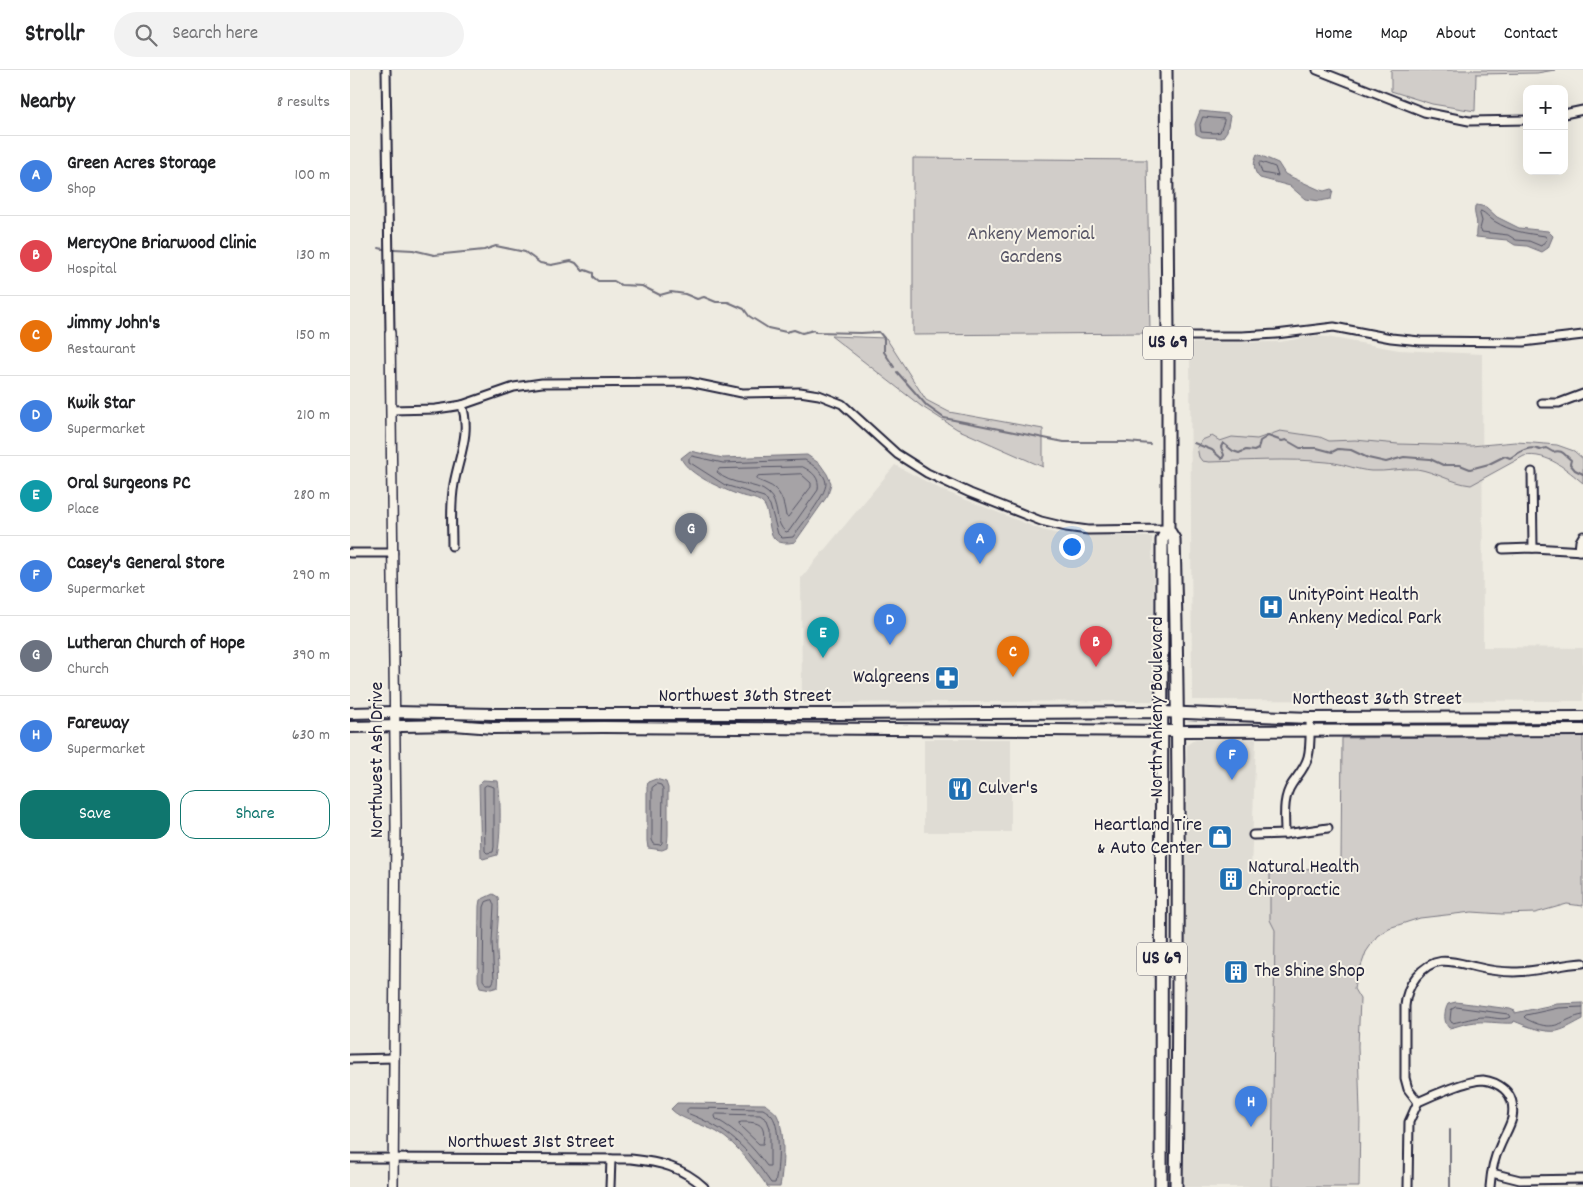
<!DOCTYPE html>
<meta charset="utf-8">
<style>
body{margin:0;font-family:Dekko,sans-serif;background:#f2f2f2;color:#202124}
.controls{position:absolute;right:15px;top:15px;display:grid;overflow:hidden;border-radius:10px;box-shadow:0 5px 20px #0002}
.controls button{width:45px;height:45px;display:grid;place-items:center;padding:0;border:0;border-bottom:1px solid #e0e0e0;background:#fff;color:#202124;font:25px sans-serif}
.you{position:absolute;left:721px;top:476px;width:18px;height:18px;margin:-12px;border:4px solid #fff;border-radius:50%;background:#1a73e8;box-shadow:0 0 0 8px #1a73e833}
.badge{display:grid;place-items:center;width:32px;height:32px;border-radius:50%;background:#0f766e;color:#fff;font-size:16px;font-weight:700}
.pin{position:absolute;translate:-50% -41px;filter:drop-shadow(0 1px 2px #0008)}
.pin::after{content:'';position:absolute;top:26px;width:18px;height:15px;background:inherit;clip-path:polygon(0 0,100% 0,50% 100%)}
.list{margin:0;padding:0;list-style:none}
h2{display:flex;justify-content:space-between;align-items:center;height:65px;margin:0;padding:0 20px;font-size:21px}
h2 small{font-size:16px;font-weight:400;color:#757577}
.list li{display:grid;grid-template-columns:32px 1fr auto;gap:15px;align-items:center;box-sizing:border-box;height:80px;padding:0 20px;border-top:1px solid #e0e0e0}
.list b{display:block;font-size:19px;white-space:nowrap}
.list p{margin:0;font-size:16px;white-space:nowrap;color:#757577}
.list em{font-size:16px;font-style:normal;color:#757577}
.actions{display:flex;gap:10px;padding:15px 20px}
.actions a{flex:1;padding:11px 0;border:1px solid #0f766e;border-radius:15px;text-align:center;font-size:18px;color:#0f766e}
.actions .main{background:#0f766e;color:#fff}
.icon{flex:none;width:28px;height:28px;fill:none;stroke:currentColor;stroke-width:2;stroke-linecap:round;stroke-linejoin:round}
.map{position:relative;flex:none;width:1233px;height:1117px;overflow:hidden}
header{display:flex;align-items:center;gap:30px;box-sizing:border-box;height:70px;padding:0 25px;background:#fff;border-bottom:1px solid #e0e0e0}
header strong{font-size:24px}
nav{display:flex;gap:28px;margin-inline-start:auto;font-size:18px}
.search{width:350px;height:45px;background:#f2f2f2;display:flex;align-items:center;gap:12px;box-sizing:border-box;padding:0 18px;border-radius:28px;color:#757577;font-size:19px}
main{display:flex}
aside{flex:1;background:#fff}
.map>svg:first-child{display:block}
</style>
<header>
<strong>Strollr</strong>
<div class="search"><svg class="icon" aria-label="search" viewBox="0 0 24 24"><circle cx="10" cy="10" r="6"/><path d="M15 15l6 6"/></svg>Search here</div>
<nav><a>Home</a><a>Map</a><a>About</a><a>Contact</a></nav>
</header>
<main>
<aside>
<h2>Nearby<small>8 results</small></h2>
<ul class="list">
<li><span class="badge" style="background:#3f7fe0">A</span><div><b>Green Acres Storage</b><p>Shop</p></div><em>100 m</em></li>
<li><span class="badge" style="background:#e0444e">B</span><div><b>MercyOne Briarwood Clinic</b><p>Hospital</p></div><em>130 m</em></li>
<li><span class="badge" style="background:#e8710a">C</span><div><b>Jimmy John's</b><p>Restaurant</p></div><em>150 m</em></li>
<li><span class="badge" style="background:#3f7fe0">D</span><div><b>Kwik Star</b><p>Supermarket</p></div><em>210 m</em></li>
<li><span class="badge" style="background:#0f9aa8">E</span><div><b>Oral Surgeons PC</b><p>Place</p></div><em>280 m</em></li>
<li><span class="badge" style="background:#3f7fe0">F</span><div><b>Casey's General Store</b><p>Supermarket</p></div><em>290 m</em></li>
<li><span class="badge" style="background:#6b7280">G</span><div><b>Lutheran Church of Hope</b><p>Church</p></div><em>390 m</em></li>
<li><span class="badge" style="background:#3f7fe0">H</span><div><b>Fareway</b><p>Supermarket</p></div><em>630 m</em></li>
</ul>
<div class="actions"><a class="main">Save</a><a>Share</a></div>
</aside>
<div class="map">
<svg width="1233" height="1117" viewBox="0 0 1233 1117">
<rect width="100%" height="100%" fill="#eeebe1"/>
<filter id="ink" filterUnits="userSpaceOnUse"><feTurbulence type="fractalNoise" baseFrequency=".02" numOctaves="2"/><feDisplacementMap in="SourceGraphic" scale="10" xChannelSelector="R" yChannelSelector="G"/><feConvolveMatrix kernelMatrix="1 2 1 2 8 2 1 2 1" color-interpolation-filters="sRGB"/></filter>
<g filter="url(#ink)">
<!-- built -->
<g fill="#dfdcd4">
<polygon points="964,266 977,267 1049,280 1132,284 1133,577 1233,578 1233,631 842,630 840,273 930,272"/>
<polygon points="545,395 594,421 692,460 705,463 802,467 806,631 452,633 451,508"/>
<rect x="574" y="669" width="87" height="93"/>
<polygon points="845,669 906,669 901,800 920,802 920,850 925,860 922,1117 833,1117 837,675"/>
</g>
<!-- green -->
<g fill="#d1cdc9" stroke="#7a7882">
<polygon points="1041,0 1205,0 1187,3 1126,4 1125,41 1082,34 1041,21"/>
<polygon points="563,88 797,90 800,263 563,265"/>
<polygon points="481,266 536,268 576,330 599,342 693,359 693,397 607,359 571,336"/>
<path d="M 930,361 L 970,367 L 979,371 L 1005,370 L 1048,374 L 1121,376 L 1165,372 L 1183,373 L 1207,375 L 1224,381 L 1233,389 L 1233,413 C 1217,400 1198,382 1174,386 L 1121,415 C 1102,413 1086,402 1067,399 C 1051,398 1037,402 1021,401 C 1006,400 992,393 977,392 C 938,388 898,391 859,392 L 852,391 L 849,387 L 847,377 L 852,370 L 862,366 L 870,371 L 882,367 L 907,369 Z"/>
<polygon points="1233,666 1233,836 1217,834 1185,843 1152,844 1122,842 1070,848 1039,858 1027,866 1016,882 1005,913 1004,919 1010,929 1008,976 1010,1043 1009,1117 922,1117 925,860 920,850 920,802 991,796 992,668"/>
</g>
<!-- water -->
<g fill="#a6a3a6" stroke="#716f7b">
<polygon points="850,41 878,44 880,46 877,61 872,68 852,67 846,64 845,54"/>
<path d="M 907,84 L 928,93 L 935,104 L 939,106 L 970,120 L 974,121 L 981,119 L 983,120 L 981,129 L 970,131 L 955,129 L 940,116 L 910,108 C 903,102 903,92 907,84 Z"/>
<path d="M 1127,135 L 1136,137 L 1147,147 L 1169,158 L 1198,161 L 1203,166 L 1198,178 L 1192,182 L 1177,176 L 1165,175 L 1157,170 L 1126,167 C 1125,161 1128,154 1126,149 C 1125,144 1124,142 1125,136 Z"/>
<path d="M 340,381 L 373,388 L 457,385 L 470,394 L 477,404 L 481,413 L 478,425 L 445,472 C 409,480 426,442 411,432 C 406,428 396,427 389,425 C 373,419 338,405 331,388 Z"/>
<polygon points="306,709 316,712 318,718 318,765 317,778 312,780 298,778 297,771 297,717 298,712"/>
<path d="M 133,710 L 148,711 C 151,727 151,770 147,785 L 133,789 L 131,787 L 129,714 Z"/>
<path d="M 143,824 L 148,827 C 150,841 147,856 147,870 C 146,886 150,901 148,917 L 141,919 L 130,917 L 128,911 L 129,836 L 130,830 Z"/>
<path d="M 1106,932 L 1160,939 L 1165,941 L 1165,943 L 1207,934 L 1233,933 L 1233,949 C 1225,953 1216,959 1207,961 C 1194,963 1176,956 1164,951 L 1163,953 C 1149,954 1134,950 1119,953 C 1112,954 1106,957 1099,958 C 1093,952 1094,941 1098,934 Z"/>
<path d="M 327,1033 L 415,1034 C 419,1038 425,1041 427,1045 C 436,1063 433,1098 430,1117 L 418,1117 C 403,1097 389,1075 367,1062 C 353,1054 331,1050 321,1039 Z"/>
</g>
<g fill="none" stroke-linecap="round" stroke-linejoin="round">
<!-- shore -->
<g stroke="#575666" stroke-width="1">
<polygon points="853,47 874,49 874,51 870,62 865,63 851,62 850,55"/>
<polygon points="911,92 925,97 928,106 912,103 909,94"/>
<path d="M 1131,141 C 1136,143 1139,148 1144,151 C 1162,162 1175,163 1195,166 L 1197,169 L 1191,176 L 1179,171 L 1166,170 L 1158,165 L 1132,162 L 1130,159 L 1132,151 L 1130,144 Z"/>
<path d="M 342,386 L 373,393 L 455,390 C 463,395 475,403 476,413 C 476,426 451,455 443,467 L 432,468 L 428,464 L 420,435 L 414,427 L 375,415 L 339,392 L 339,389 Z"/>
<path d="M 453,397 C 463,402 470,408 468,420 L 439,461 L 436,462 C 424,454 430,433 418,423 C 406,412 380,416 367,402 L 369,399 Z"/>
<path d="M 451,404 L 461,413 L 461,417 L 438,447 L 436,446 C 434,433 431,419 417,414 C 413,412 409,411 406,409 L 408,406 Z"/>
<polygon points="307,714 311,715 313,719 312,773 310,775 304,774 302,770 302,718"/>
<polygon points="137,715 144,717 144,777 143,782 137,783 135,781 134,717"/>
<polygon points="142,830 144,835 142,872 144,910 142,914 136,914 133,910 134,837 136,832"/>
<path d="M 1106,937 L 1158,944 L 1160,947 C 1153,951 1143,947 1135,947 C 1123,947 1114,951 1102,953 L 1100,950 L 1101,940 Z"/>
<path d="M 1233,937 L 1208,938 L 1176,945 L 1174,947 C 1177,950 1181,951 1185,953 C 1209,962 1213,948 1233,945"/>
<path d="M 339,1038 L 413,1039 C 416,1041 420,1043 422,1046 C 431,1058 429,1099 425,1113 L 421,1113 C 395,1076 380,1060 337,1043 L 337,1040 Z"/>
<path d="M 367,1044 L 410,1045 L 417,1050 L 420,1058 L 420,1096 L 417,1096 C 402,1076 388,1061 366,1049 L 365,1046 Z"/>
<path d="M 392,1052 C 410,1052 416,1054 413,1074 L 409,1074 L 390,1056 L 389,1053 Z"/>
</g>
<!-- stream -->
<g stroke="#716f7b" stroke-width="2">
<polyline points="29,178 33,179"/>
<polyline points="44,179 63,180 84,185 134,180 146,176 175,182 190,193 201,195 221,191 226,193 233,201 235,200 243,203 243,207 248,211 264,211 271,215 292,216 310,225 321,222 335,224 347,229 354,227 366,232 378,232 394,239 399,246 418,258 436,262 444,260 452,263 464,260 465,262 511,263 529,262 534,268 534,282 544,297"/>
<polyline points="547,302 577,336 594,348 714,372 777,372 800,374"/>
<path d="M 844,373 L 862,380 L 872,389 L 874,385 L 871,377 L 873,373 L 883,381 L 889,383 L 896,380 L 904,381 L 908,379 L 910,371 L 918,366 L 932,371 L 936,370 L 950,378 L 967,378 L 982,382 L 988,379 L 1001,380 L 1018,388 L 1036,392 L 1054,387 L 1080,389 L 1093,395 L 1110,395 L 1120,399 L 1139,394 L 1155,386 L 1160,388 C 1170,382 1179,375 1190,380 L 1196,378 L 1203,382 C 1213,379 1214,385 1221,390 L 1220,394 L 1225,400 L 1233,404"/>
<polyline points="1100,1117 1100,1060"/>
</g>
<defs>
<g id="minor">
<polyline points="36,0 40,263"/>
<polyline points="967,0 1074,42 1119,51 1177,50"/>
<polyline points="1214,44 1233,40"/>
<polyline points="818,266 892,266 926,264 984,257 1041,268 1070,271 1173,272 1233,265"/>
<polyline points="1192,333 1209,333 1233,324"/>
<polyline points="41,340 86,339 100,337 112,335 164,317 192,313 339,312 392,323 450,322 469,325 492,334 547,384 577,403 620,423 691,451 716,457 738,460 818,459"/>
<polyline points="1182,402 1183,478"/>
<path d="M 102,476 C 102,456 100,434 104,414 C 109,386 121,363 112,335"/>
<polyline points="1153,479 1183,478 1233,481"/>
<polyline points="1229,481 1230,471 1233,466"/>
<polyline points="0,483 43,483"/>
<path d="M 935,764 C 935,747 932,729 942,714 C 948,705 955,698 958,687 C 961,675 960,661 960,648"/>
<polyline points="903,765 935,764 978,758"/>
<polyline points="0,989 44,988"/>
<path d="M 1068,1032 L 1058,1019 L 1055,1008 L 1055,936 C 1056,924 1059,916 1066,907 C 1085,884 1101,891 1126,897 C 1138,900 1152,902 1164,902 C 1187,902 1210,894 1233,893"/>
<path d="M 0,1088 L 281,1089 C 310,1092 332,1097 354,1117"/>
<polyline points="1142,1103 1170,1110 1233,1109"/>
<polyline points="260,1117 261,1089"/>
<path d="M 1058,1117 L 1059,1052 L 1068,1032 C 1083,1025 1118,1010 1133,1010 C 1142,1011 1148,1014 1154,1019 C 1162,1026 1164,1037 1162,1048 C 1160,1057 1154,1066 1150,1076 C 1144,1088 1141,1103 1140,1117"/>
</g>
<polyline id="tertiary" points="40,263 46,757 43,1117"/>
<g id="secondary">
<polyline points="0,643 45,642 143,644 486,644 812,642 960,648 1233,647"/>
<polyline points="0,657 104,655 143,658 253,657 828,661 1233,660"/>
</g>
<g id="primary">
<path d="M 818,459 L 824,469 C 830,685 829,901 826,1117"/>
<polyline points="811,1117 812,470 818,459 818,266 816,0"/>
</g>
</defs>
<!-- minor casing -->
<use href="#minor" stroke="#22223b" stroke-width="11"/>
<!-- tertiary casing -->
<use href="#tertiary" stroke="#22223b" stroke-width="12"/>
<!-- secondary casing -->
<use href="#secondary" stroke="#22223b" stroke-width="14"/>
<!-- primary casing -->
<use href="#primary" stroke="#22223b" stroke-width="15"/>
<!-- minor -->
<use href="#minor" stroke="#f7f3e8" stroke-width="7"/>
<!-- tertiary -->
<use href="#tertiary" stroke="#f7f3e8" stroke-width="9"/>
<!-- secondary -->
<use href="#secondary" stroke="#f7f3e8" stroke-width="10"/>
<!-- primary -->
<use href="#primary" stroke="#f7f3e8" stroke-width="11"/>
</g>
</g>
<!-- icons -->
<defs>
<symbol id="hospital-square" viewBox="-11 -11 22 22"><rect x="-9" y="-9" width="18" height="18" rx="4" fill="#1f6fb2" stroke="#f7f3e8"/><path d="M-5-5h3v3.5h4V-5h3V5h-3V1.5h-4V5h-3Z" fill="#fff"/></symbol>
<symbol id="pharmacy-square" viewBox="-11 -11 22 22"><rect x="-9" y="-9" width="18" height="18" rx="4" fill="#1f6fb2" stroke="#f7f3e8"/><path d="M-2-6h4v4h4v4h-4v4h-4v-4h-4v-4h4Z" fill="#fff"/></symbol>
<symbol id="restaurant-square" viewBox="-11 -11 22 22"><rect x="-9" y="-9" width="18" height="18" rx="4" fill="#1f6fb2" stroke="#f7f3e8"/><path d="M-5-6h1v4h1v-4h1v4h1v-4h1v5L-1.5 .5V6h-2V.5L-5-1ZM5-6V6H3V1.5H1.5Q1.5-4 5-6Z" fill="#fff"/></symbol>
<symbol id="shop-square" viewBox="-11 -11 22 22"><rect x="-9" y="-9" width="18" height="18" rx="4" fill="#1f6fb2" stroke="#f7f3e8"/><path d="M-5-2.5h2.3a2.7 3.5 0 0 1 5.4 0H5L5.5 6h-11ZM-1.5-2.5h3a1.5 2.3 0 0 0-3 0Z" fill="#fff"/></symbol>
<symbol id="building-square" viewBox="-11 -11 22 22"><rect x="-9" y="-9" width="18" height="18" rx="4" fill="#1f6fb2" stroke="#f7f3e8"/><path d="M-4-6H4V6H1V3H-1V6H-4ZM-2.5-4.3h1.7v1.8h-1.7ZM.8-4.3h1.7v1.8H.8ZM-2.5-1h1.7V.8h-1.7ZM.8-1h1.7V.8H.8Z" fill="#fff"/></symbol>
</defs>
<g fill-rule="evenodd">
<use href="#hospital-square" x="907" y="523" width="28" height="28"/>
<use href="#pharmacy-square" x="583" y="594" width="28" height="28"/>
<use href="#restaurant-square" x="596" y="705" width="28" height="28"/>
<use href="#shop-square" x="856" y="753" width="28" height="28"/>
<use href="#building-square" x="867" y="795" width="28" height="28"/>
<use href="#building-square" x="872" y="888" width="28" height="28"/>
</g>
<g text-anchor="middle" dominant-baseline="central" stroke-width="4" stroke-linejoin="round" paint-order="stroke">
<!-- shield labels -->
<g fill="#f7f3e8" stroke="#62616f" stroke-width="1">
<rect x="793" y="256.5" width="50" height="33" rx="4"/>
<rect x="787" y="872.5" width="50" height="33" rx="4"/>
</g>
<g font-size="19" font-weight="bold" fill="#22223b">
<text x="818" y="273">US 69</text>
<text x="812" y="889">US 69</text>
</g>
<!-- park labels -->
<g font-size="20" fill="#575566" stroke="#f7f3e8">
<text x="681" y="165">Ankeny Memorial<tspan x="681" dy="23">Gardens</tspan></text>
</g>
<!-- poi labels -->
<g font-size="20" fill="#22223b" stroke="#f7f3e8" text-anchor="start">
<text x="938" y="526">UnityPoint Health<tspan x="938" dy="23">Ankeny Medical Park</tspan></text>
<text x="580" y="608" text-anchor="end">Walgreens</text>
<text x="628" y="719">Culver's</text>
<text x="852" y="756" text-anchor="end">Heartland Tire<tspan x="852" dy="23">&amp; Auto Center</tspan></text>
<text x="898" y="798">Natural Health<tspan x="898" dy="23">Chiropractic</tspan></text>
<text x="904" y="902">The Shine Shop</text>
</g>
<!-- street labels -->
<g font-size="20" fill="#22223b" stroke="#f7f3e8">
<text x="395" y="627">Northwest 36th Street</text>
<text x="1027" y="630">Northeast 36th Street</text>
<text transform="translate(808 637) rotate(-90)">North Ankeny Boulevard</text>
<text transform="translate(28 690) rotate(-90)">Northwest Ash Drive</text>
<text x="181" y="1073">Northwest 31st Street</text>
</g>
</g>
</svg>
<div class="controls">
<button>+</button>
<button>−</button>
</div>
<div class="you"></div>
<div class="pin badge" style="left:630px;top:494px;background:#3f7fe0">A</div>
<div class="pin badge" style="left:746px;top:597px;background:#e0444e">B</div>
<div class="pin badge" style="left:663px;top:607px;background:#e8710a">C</div>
<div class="pin badge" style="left:540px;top:575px;background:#3f7fe0">D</div>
<div class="pin badge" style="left:473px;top:588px;background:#0f9aa8">E</div>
<div class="pin badge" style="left:882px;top:710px;background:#3f7fe0">F</div>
<div class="pin badge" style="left:341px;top:484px;background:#6b7280">G</div>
<div class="pin badge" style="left:901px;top:1057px;background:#3f7fe0">H</div>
</div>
</main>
